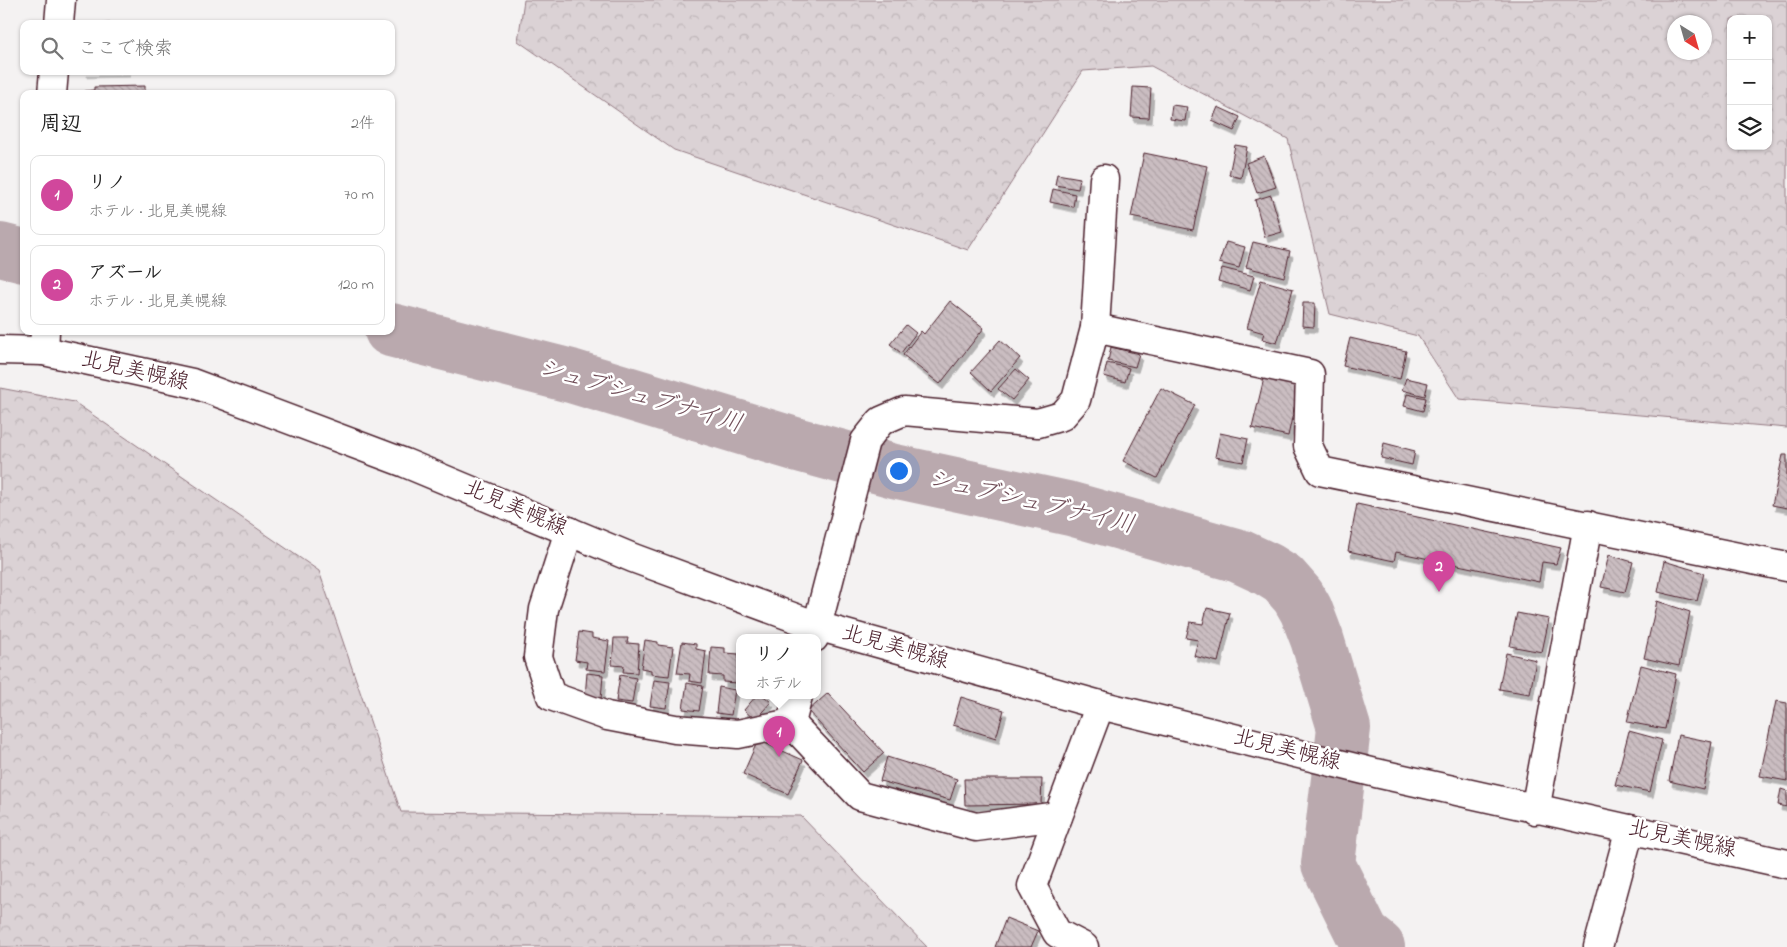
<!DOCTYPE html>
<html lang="ja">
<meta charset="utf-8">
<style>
body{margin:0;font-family:"Indie Flower","Klee One",sans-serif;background:#f6f6f6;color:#222}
.controls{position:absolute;right:15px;top:15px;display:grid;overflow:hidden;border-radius:10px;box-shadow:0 1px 4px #0004}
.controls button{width:45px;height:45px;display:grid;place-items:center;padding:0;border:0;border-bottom:1px solid #e0e0e0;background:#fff;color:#222;font:25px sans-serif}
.compass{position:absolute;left:1667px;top:15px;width:45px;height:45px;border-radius:50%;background:#fff;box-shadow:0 1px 4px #0004;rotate:143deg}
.you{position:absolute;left:898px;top:470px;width:18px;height:18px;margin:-12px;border:4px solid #fff;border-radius:50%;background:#1a73e8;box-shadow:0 0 0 8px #1a73e833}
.badge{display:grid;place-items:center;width:32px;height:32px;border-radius:50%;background:#d1495b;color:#fff;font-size:16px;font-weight:700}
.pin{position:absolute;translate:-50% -41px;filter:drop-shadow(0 1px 2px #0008)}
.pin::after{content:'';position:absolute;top:26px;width:18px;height:15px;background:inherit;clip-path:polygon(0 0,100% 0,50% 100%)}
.popup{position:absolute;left:736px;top:634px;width:85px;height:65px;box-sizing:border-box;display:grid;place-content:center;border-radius:10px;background:#fff;filter:drop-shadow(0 1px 4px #0005);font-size:16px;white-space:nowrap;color:#767676}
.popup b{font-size:19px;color:#222}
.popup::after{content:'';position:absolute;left:50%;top:100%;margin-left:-10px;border:10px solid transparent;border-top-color:#fff}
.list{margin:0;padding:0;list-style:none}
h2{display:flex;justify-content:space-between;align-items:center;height:65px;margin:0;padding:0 20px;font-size:21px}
h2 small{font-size:16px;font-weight:400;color:#767676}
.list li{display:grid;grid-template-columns:32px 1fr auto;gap:15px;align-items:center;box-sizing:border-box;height:80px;margin:0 10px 10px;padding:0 10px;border:1px solid #e0e0e0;border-radius:10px}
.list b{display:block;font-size:19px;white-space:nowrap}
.list p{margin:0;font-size:16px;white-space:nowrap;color:#767676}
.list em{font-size:16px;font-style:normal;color:#767676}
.icon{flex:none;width:28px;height:28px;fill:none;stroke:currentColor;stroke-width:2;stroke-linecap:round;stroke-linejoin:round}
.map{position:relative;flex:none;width:1787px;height:947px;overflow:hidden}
.search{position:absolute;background:#fff;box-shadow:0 1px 4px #0004;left:20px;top:20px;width:375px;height:55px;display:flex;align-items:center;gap:12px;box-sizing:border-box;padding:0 18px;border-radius:10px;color:#767676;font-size:19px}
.panel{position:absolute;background:#fff;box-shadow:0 1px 4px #0004;left:20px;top:90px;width:375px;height:245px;border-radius:10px}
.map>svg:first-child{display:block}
</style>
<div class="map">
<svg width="1787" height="947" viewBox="0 0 1787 947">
<defs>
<pattern id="forest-crowns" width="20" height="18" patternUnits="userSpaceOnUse" patternTransform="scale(1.25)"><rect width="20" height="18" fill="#dbd2d5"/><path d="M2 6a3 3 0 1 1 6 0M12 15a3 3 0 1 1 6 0" fill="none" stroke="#bdb4b7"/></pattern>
<pattern id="building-back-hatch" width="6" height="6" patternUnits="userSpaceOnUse" patternTransform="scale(1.25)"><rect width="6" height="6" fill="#cabdc1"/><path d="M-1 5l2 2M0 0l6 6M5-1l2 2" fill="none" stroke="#afa2a6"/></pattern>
<filter id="shadow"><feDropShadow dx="3" dy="5.5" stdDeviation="0" flood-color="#0004"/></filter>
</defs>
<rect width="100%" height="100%" fill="#f4f2f2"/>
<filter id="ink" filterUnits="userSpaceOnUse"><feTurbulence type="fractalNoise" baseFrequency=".02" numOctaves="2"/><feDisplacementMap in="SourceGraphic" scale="10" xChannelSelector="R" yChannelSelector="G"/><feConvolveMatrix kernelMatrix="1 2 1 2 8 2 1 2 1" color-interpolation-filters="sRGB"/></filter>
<g filter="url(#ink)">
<!-- forest -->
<g fill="url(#forest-crowns)" stroke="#927880" fill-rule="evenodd">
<path d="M 524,0 L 1787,0 L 1787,428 L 1459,399 L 1418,336 L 1330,314 L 1288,139 L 1151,66 L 1083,71 L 968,250 L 674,150 L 518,41 ZM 1731,19 L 1768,19 L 1768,146 L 1731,146 ZM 1674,22 L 1704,22 L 1704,52 L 1674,52 Z"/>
<polygon points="0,388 74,402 319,571 401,812 801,816 927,947 0,947"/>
</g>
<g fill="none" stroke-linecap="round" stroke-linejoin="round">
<!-- river -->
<g stroke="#baa9ae" stroke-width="54">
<polyline points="0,250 24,256"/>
<polyline points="391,330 571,376 795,444 894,471 1071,509 1239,556 1267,569 1283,579 1298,596 1306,610 1317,639 1344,728 1328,864 1363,935 1378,947"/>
</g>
</g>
<!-- building -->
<g fill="url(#building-back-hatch)" stroke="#4a1f2b" filter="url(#shadow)">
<polygon points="142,22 142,24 90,24"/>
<polygon points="84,71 128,71 84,72"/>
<polygon points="145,86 145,94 85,94 85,91 94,90 94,87"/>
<polygon points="1133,87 1151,88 1149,118 1131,117"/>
<polygon points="1172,105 1187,107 1185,121 1170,119"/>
<polygon points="1218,107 1240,117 1234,131 1212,121"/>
<polygon points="1235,145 1247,147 1241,178 1229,175"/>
<polygon points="1144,153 1207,166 1193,230 1131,217"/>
<polygon points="1264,156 1276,187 1257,193 1246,163"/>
<polygon points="1057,174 1080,178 1078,189 1055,185"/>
<polygon points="1053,189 1075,194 1073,207 1050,202"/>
<polygon points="1271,195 1282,232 1265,237 1255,200"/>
<polygon points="1226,242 1245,247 1239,268 1219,263"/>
<polygon points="1253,242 1290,251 1284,277 1246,267"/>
<polygon points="1222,268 1254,276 1250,290 1218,281"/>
<polygon points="1261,280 1293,289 1277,343 1262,339 1264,333 1247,328"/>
<polygon points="950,301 984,328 940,384 903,355 921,331 924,334"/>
<polygon points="1303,303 1315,303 1314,327 1302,326"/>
<polygon points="906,325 916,333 901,353 890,344"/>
<polygon points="1350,338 1406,351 1400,379 1343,366"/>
<polygon points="1000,340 1020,358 991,391 971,372"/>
<polygon points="1111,347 1139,354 1135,367 1108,361"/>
<polygon points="1107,363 1129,368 1125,382 1104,376"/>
<polygon points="1016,369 1029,380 1012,400 998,389"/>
<polygon points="1264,378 1299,386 1288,436 1252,428"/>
<polygon points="1406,378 1428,383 1425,396 1402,390"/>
<polygon points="1161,388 1195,405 1157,478 1123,461"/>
<polygon points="1407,394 1426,398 1423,411 1404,406"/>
<polygon points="1220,433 1248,439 1243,462 1215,457"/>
<polygon points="1384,443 1415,451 1412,465 1381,458"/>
<polygon points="1783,455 1787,455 1787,508 1772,505"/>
<polygon points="1357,504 1561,548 1556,564 1542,562 1539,582 1396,552 1394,561 1348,551"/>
<polygon points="1609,555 1633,562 1625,592 1601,587"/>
<polygon points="1664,561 1704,573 1697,601 1658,592"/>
<polygon points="1657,601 1690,612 1679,666 1644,658"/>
<polygon points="1207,608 1230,613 1218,662 1194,656 1198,640 1186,638 1190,622 1203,624"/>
<polygon points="1517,613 1549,619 1542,652 1510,646"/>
<polygon points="579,632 592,634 592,638 609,641 605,671 586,669 587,662 575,660"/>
<polygon points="614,638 628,638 627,643 639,644 637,673 623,672 624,666 612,665"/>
<polygon points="645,640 658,642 658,645 673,647 669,676 651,674 651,670 641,668"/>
<polygon points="682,642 696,644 696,649 706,651 702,683 689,681 690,674 677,673"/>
<polygon points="711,647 725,648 725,653 739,654 737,683 723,682 723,676 709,675"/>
<polygon points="1506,653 1536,660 1530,694 1499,689"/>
<polygon points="1641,665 1676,674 1665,729 1627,722"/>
<polygon points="587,673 603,675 601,699 585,697"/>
<polygon points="620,675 636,678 632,703 616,701"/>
<polygon points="654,680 670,682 666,708 650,706"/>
<polygon points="687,683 703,686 699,711 683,709"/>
<polygon points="719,687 735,690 731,715 716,713"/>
<polygon points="828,693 884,753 863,772 808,711"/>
<polygon points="756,696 764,696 771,702 755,720 744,710"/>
<polygon points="961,697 1004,710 996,738 953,725"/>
<polygon points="1776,701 1787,703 1787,781 1760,776"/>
<polygon points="1629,731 1662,740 1650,792 1615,785"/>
<polygon points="1678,735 1712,742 1703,789 1669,781"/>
<polygon points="758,740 803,760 788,794 743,774"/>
<polygon points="887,757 957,779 950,800 880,781"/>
<polygon points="964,779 1042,779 1041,804 965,805"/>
<polygon points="1781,789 1787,791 1787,807 1778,805"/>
<polygon points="1006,918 1038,931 1031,947 995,947"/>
</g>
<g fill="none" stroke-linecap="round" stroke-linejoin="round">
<defs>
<g id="minor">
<polyline points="59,24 61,0"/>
<polyline points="52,94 54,71"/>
<polyline points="1095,328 1310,374 1308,446 1320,471 1787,567"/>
<polyline points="44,351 45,331"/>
<polyline points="569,531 544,609 538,657 551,696 607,716 675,729 738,734 791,723"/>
<polyline points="814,638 865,441 881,421 904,411 1038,423 1062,416 1076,400 1095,328 1104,179"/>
<polyline points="798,696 791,723 860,796 976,827 1058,816"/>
<polyline points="1535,810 1588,525"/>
<polyline points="1084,947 1057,933 1032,886 1100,705"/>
<polyline points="1598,947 1630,829"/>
</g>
<polyline id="major" points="0,350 44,351 192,383 405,463 633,558 817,626 1100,705 1376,773 1787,864"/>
</defs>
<!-- minor casing -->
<use href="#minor" stroke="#4a1f2b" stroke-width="31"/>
<!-- major casing -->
<use href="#major" stroke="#4a1f2b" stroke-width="31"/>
<!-- minor -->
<use href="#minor" stroke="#fff" stroke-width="28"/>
<!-- major -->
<use href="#major" stroke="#fff" stroke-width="28"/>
</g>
</g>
<g text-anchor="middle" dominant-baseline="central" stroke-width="5" stroke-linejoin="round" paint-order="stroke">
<!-- street labels -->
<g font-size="22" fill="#4a1f2b" stroke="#fff">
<text transform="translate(135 372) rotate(13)">北見美幌線</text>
<text transform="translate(515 509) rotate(23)">北見美幌線</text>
<text transform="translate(895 648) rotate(16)">北見美幌線</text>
<text transform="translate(1287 751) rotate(14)">北見美幌線</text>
<text transform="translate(1682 840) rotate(12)">北見美幌線</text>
</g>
<!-- water labels -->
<g font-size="24" font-style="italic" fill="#714f59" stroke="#fff">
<text transform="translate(640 397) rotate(16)">シュブシュブナイ川</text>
<text transform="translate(1031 503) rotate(13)">シュブシュブナイ川</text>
</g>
</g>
</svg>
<div class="controls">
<button>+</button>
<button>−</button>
<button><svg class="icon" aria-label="layers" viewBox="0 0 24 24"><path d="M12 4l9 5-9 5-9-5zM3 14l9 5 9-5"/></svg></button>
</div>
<svg class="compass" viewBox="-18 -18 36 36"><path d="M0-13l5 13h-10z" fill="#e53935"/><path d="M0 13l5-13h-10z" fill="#767676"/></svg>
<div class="you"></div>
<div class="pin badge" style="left:779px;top:757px;background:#d1479c">1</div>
<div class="popup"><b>リノ</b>ホテル</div>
<div class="pin badge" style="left:1439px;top:592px;background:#d1479c">2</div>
<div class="search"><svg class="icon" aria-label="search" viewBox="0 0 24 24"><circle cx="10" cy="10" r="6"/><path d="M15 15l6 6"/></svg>ここで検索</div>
<section class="panel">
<h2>周辺<small>2件</small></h2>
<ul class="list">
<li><span class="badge" style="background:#d1479c">1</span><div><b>リノ</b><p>ホテル · 北見美幌線</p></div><em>70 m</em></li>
<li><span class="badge" style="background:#d1479c">2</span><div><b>アズール</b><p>ホテル · 北見美幌線</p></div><em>120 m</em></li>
</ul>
</section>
</div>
